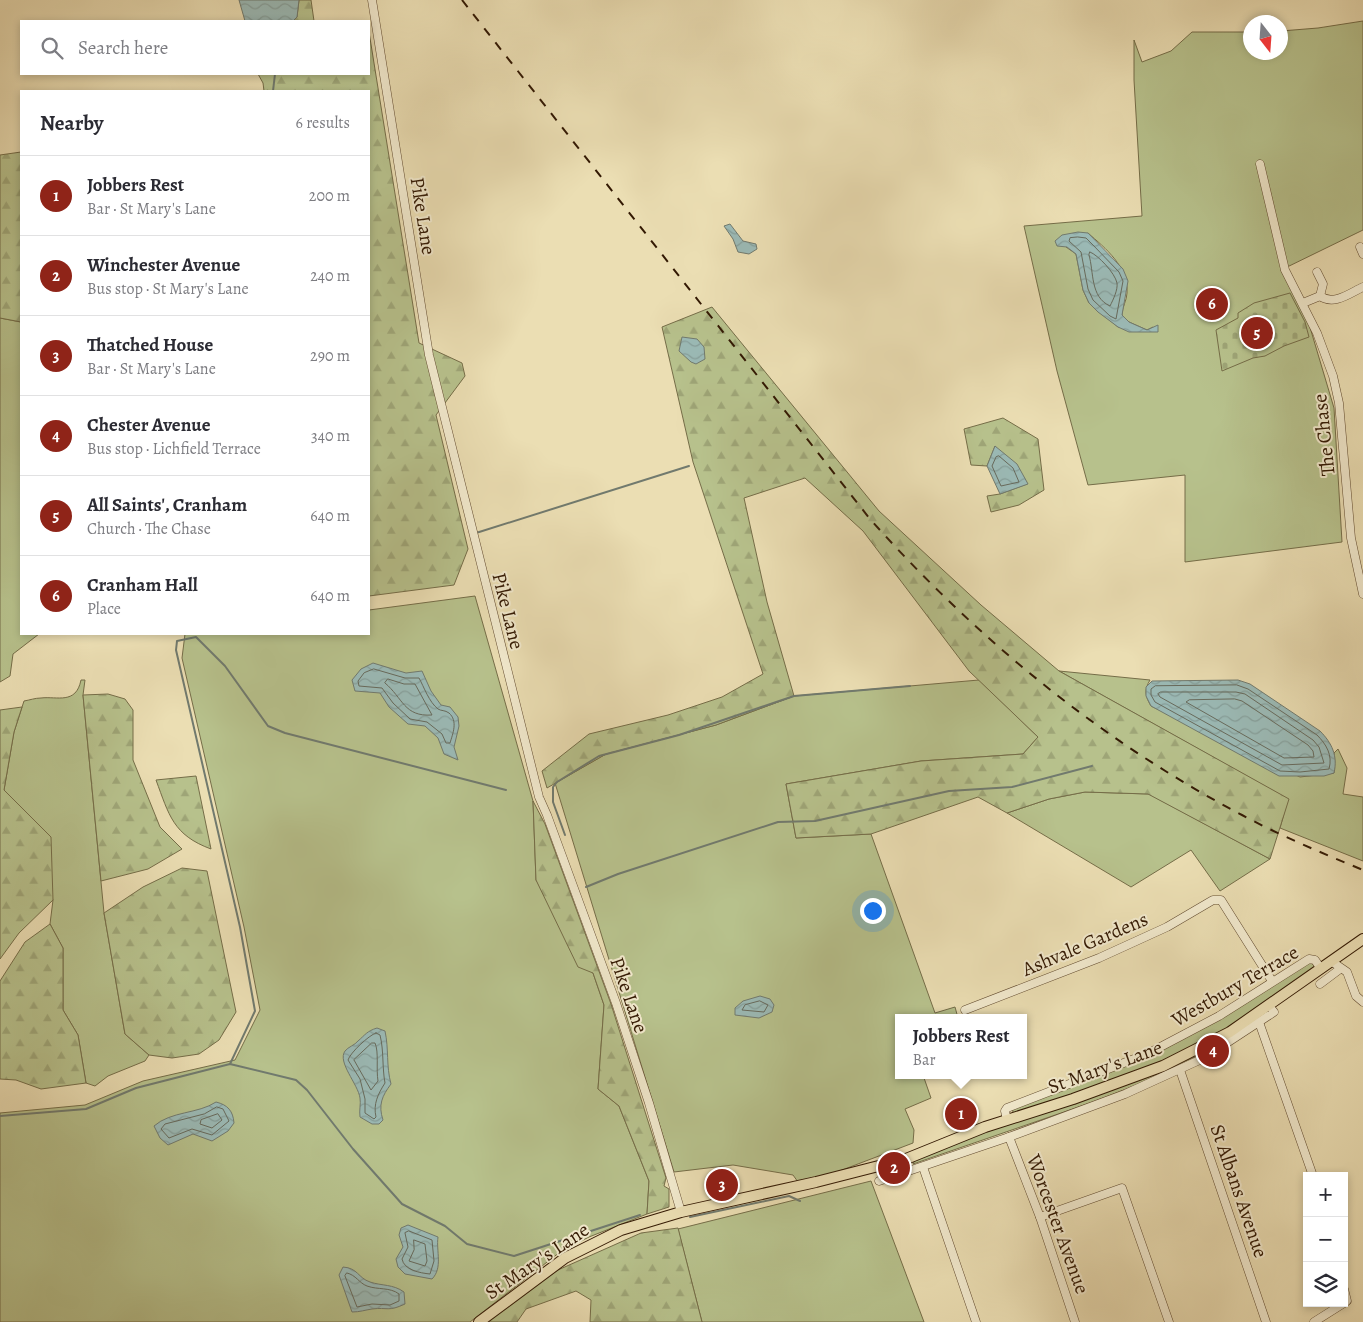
<!DOCTYPE html>
<meta charset="utf-8">
<style>
body{margin:0;font-family:Alegreya,serif;background:#f7f7f7;color:#2b2b33}
.controls{position:absolute;right:15px;bottom:15px;display:grid;overflow:hidden;border-radius:0px;box-shadow:0 2px 8px #0003}
.controls button{width:45px;height:45px;display:grid;place-items:center;padding:0;border:0;border-bottom:1px solid #e1e1e2;background:#fff;color:#2b2b33;font:25px sans-serif}
.compass{position:absolute;left:1243px;top:15px;width:45px;height:45px;border-radius:50%;background:#fff;box-shadow:0 2px 8px #0003;rotate:163deg}
.you{position:absolute;left:872px;top:910px;width:18px;height:18px;margin:-12px;border:4px solid #fff;border-radius:50%;background:#1a73e8;box-shadow:0 0 0 8px #1a73e833}
.badge{display:grid;place-items:center;width:32px;height:32px;border-radius:50%;background:#8f2418;color:#fff;font-size:16px;font-weight:700}
.pin{position:absolute;translate:-50% -50%;border:2px solid #fff;box-shadow:0 1px 5px #0006}
.popup{position:absolute;left:895px;top:1014px;width:132px;height:65px;box-sizing:border-box;display:grid;place-content:center;border-radius:0px;background:#fff;filter:drop-shadow(0 1px 4px #0005);font-size:16px;white-space:nowrap;color:#7c7c81}
.popup b{font-size:19px;color:#2b2b33}
.popup::after{content:'';position:absolute;left:50%;top:100%;margin-left:-10px;border:10px solid transparent;border-top-color:#fff}
.list{margin:0;padding:0;list-style:none}
h2{display:flex;justify-content:space-between;align-items:center;height:65px;margin:0;padding:0 20px;font-size:21px}
h2 small{font-size:16px;font-weight:400;color:#7c7c81}
.list li{display:grid;grid-template-columns:32px 1fr auto;gap:15px;align-items:center;box-sizing:border-box;height:80px;padding:0 20px;border-top:1px solid #e1e1e2}
.list b{display:block;font-size:19px;white-space:nowrap}
.list p{margin:0;font-size:16px;white-space:nowrap;color:#7c7c81}
.list em{font-size:16px;font-style:normal;color:#7c7c81}
.icon{flex:none;width:28px;height:28px;fill:none;stroke:currentColor;stroke-width:2;stroke-linecap:round;stroke-linejoin:round}
.map{position:relative;flex:none;width:1363px;height:1322px;overflow:hidden}
.search{position:absolute;background:#fff;box-shadow:0 2px 8px #0003;left:20px;top:20px;width:350px;height:55px;display:flex;align-items:center;gap:12px;box-sizing:border-box;padding:0 18px;border-radius:0px;color:#7c7c81;font-size:19px}
.panel{position:absolute;background:#fff;box-shadow:0 2px 8px #0003;left:20px;top:90px;width:350px;height:545px;border-radius:0px}
.map>svg:first-child{display:block}
</style>
<div class="map">
<svg width="1363" height="1322" viewBox="0 0 1363 1322">
<defs>
<pattern id="forest-firs" width="22" height="20" patternUnits="userSpaceOnUse" patternTransform="scale(1.25)"><rect width="22" height="20" fill="#b7c18c"/><path d="M5 1l3.5 6h-7zM16 11l3.5 6h-7z" fill="#9ea577"/></pattern>
<pattern id="cemetery-stones" width="16" height="16" patternUnits="userSpaceOnUse" patternTransform="scale(1.25)"><rect width="16" height="16" fill="#b7c18c"/><path d="M2 7V4a2 2 0 0 1 4 0v3zM10 15v-3a2 2 0 0 1 4 0v3z" fill="#9ea577"/></pattern>
<pattern id="water-waves" width="16" height="10" patternUnits="userSpaceOnUse" patternTransform="scale(1.25)"><rect width="16" height="10" fill="#9bbab6"/><path d="M0 5q4-4 8 0t8 0" fill="none" stroke="#869f9b"/></pattern>
</defs>
<rect width="100%" height="100%" fill="#ebdeb3"/>
<filter id="stains"><feTurbulence type="fractalNoise" baseFrequency=".004" numOctaves="4"/><feColorMatrix values="0 0 0 0 .2 0 0 0 0 .09 0 0 0 0 .02 0 0 0 .5 -.17"/></filter>
<radialGradient id="worn" r=".72"><stop offset=".6" stop-color="#630" stop-opacity="0"/><stop offset="1" stop-color="#630" stop-opacity=".3"/></radialGradient>
<!-- green -->
<g fill="#b7c18c" stroke="#756d48" fill-rule="evenodd">
<path d="M 1363,21 L 1363,230 L 1281,270 L 1309,324 L 1334,408 L 1342,542 L 1185,562 L 1185,475 L 1088,485 L 1057,371 L 1024,226 L 1142,216 L 1134,80 L 1134,40 L 1142,62 L 1171,51 L 1192,32 L 1250,32 L 1250,52 L 1280,52 L 1281,31 L 1318,28 ZM 1088,233 C 1105,248 1129,267 1127,293 C 1127,300 1122,307 1122,315 L 1129,322 L 1147,330 L 1153,327 L 1156,331 L 1118,327 L 1089,303 L 1083,290 L 1076,254 L 1066,247 Z"/>
<polygon points="0,318 21,322 21,634 39,634 13,654 10,676 0,682"/>
<polygon points="475,596 533,801 536,880 593,973 604,1005 598,1089 619,1106 649,1181 647,1214 589,1237 560,1252 470,1322 0,1322 0,1113 85,1105 143,1081 235,1060 260,1010 244,927 182,658 185,634 369,634 369,610"/>
<path d="M 1059,671 L 1150,680 C 1144,690 1145,696 1151,706 L 1300,777 L 1334,773 L 1334,753 L 1338,749 L 1347,768 L 1343,794 L 1363,797 L 1363,861 L 1280,828 L 1288,799 Z"/>
<path d="M 81,680 L 85,680 L 83,695 L 104,913 L 125,1034 L 149,1055 L 145,1061 L 108,1076 L 95,1086 L 86,1083 L 78,1035 L 63,1010 L 63,948 L 50,924 L 53,900 L 4,790 L 14,732 L 24,701 C 30,700 35,698 41,698 C 57,696 76,705 81,680 Z"/>
<polygon points="979,680 1038,737 1023,754 921,761 786,784 796,838 871,834 935,1013 955,1007 958,1018 898,1018 898,1075 923,1075 931,1098 905,1109 914,1130 913,1143 829,1175 798,1182 793,1175 733,1165 674,1172 555,783 606,754 716,725 794,696"/>
<polygon points="1085,792 1149,794 1270,859 1220,891 1191,850 1131,887 1007,813 1049,799"/>
<polygon points="1311,962 1315,967 1237,1024 1145,1069 1015,1114 1013,1112 1012,1108 1149,1055 1305,963"/>
<polygon points="1202,1054 1203,1056 1144,1082 1093,1102 913,1164 915,1160 1007,1123 1140,1079"/>
<polygon points="871,1181 924,1322 702,1322 678,1229"/>
</g>
<!-- forest -->
<g fill="url(#forest-firs)" stroke="#756d48">
<polygon points="299,0 311,0 314,21 293,21 297,17"/>
<polygon points="369,32 419,343 462,363 465,376 436,415 468,549 454,585 369,596 369,91 264,91 263,83 258,74 369,74"/>
<polygon points="21,152 21,322 0,318 0,155"/>
<polygon points="712,307 879,511 981,605 1059,671 1289,799 1270,859 1148,794 1085,792 1049,799 1007,813 978,797 871,834 796,838 786,784 921,761 1023,754 1038,737 969,671 863,531 805,478 744,498 767,602 794,696 716,725 606,754 547,788 542,771 589,734 668,715 722,697 763,674 693,462 662,327"/>
<polygon points="1003,418 1038,439 1044,490 1019,505 991,512 987,496 1000,494 1027,484 995,446 987,466 971,465 964,429"/>
<polygon points="108,694 125,699 133,710 133,760 160,827 182,849 148,869 101,881 83,695"/>
<polygon points="22,707 14,732 4,790 51,837 53,900 19,933 0,959 0,710"/>
<path d="M 196,776 L 211,849 C 173,835 169,815 156,780 Z"/>
<polygon points="533,801 545,824 611,1004 666,1178 664,1186 669,1189 669,1207 647,1214 649,1181 619,1106 598,1089 604,1005 593,973 578,967 536,880"/>
<polygon points="182,868 207,871 236,1012 219,1040 199,1054 172,1058 149,1055 125,1034 104,913 143,887"/>
<polygon points="50,924 63,948 63,1010 78,1035 86,1083 41,1089 16,1080 0,1079 0,981 25,942"/>
<polygon points="678,1228 702,1322 590,1322 591,1300 576,1291 526,1309 517,1322 488,1322 549,1274 641,1233"/>
</g>
<!-- cemetery -->
<polygon fill="url(#cemetery-stones)" stroke="#756d48" points="1290,293 1305,322 1309,337 1284,346 1265,356 1253,358 1222,371 1216,330 1238,318 1238,313 1254,303"/>
<!-- water -->
<g fill="url(#water-waves)" stroke="#717a6e">
<polygon points="239,0 299,0 297,17 293,21 245,21"/>
<polygon points="730,224 743,241 756,244 757,249 749,254 738,252 733,239 724,226"/>
<polygon points="1078,232 1088,233 1123,269 1128,281 1122,315 1129,322 1147,330 1158,325 1158,332 1129,332 1118,327 1098,312 1089,303 1083,290 1076,254 1067,247 1057,246 1055,241 1062,235"/>
<polygon points="682,337 697,339 704,347 705,359 696,364 691,362 679,351"/>
<polygon points="995,446 1017,464 1028,484 1000,494 987,466"/>
<polygon points="373,663 406,673 422,671 431,691 441,705 450,707 458,717 459,726 454,747 458,760 444,754 438,738 425,726 408,724 389,707 380,693 355,691 352,680 361,669"/>
<path d="M 1238,680 L 1250,684 L 1320,731 C 1332,743 1338,756 1334,773 L 1324,776 L 1279,776 L 1151,706 L 1146,696 L 1146,687 L 1152,681 Z"/>
<polygon points="760,996 770,999 774,1005 772,1012 759,1018 735,1015 735,1008 743,1001"/>
<path d="M 377,1028 L 385,1031 C 389,1049 386,1066 391,1084 C 382,1096 378,1105 383,1120 L 379,1124 L 372,1124 L 360,1117 C 359,1110 361,1104 360,1098 C 358,1084 337,1062 345,1051 C 348,1047 355,1045 358,1041 C 365,1035 367,1031 377,1028 Z"/>
<path d="M 216,1102 C 228,1105 233,1111 234,1123 L 228,1131 L 212,1141 L 193,1134 L 168,1145 L 160,1138 L 154,1126 C 171,1111 198,1114 216,1102 Z"/>
<path d="M 408,1225 L 438,1237 C 436,1251 443,1268 432,1279 L 405,1274 L 398,1267 L 396,1259 L 403,1247 L 399,1235 L 401,1228 Z"/>
<path d="M 343,1267 C 358,1268 358,1278 370,1282 C 382,1286 393,1284 404,1292 L 405,1304 C 388,1312 388,1307 372,1309 C 365,1310 360,1312 352,1312 L 339,1275 Z"/>
</g>
<g fill="none" stroke-linecap="round" stroke-linejoin="round">
<!-- shore -->
<g stroke="#676a5c" stroke-width="1">
<polygon points="1078,237 1086,238 1093,245 1119,272 1123,281 1116,319 1110,316 1093,300 1088,289 1081,252 1069,241 1070,238"/>
<path d="M 1090,252 C 1098,255 1115,273 1117,283 C 1118,290 1113,300 1110,306 C 1090,297 1094,272 1089,255 Z"/>
<polygon points="999,456 1013,468 1019,482 1001,486 992,466 996,457"/>
<path d="M 374,669 L 405,678 L 419,678 C 424,687 429,702 438,709 C 441,711 445,710 449,713 C 458,721 453,733 450,743 L 446,743 L 442,734 L 427,722 L 410,719 L 393,703 L 382,688 L 359,686 L 358,681 L 364,673 Z"/>
<path d="M 388,679 L 404,684 L 415,684 L 432,715 C 404,717 403,698 385,683 Z"/>
<path d="M 1237,685 L 1248,689 L 1317,735 C 1326,744 1333,755 1329,769 L 1300,772 L 1280,771 L 1155,702 L 1151,695 L 1151,689 L 1155,686 Z"/>
<polygon points="1161,692 1236,692 1245,694 1313,740 1319,747 1324,763 1282,765 1160,697 1158,694"/>
<polygon points="1235,699 1242,701 1308,745 1313,751 1314,757 1284,758 1186,702 1189,700"/>
<polygon points="760,1001 768,1005 764,1012 742,1010 745,1005"/>
<path d="M 376,1033 L 380,1035 C 384,1051 382,1067 385,1083 C 378,1094 373,1104 376,1117 L 374,1119 L 365,1113 L 365,1099 L 360,1079 L 348,1060 C 350,1053 369,1035 376,1033 Z"/>
<path d="M 372,1043 L 375,1043 C 379,1052 376,1069 378,1081 L 371,1090 L 354,1060 Z"/>
<polygon points="217,1107 223,1109 229,1121 212,1135 192,1129 169,1138 161,1129 165,1124 204,1114"/>
<polygon points="218,1114 222,1120 212,1128 200,1124 201,1120"/>
<path d="M 409,1231 L 432,1240 L 434,1261 L 430,1274 C 420,1273 404,1270 402,1259 L 408,1247 L 405,1233 Z"/>
<polygon points="414,1240 425,1244 427,1261 425,1266 409,1261 414,1250"/>
<path d="M 347,1273 C 356,1275 359,1283 367,1286 C 378,1290 390,1287 399,1294 L 399,1301 L 390,1305 L 372,1304 L 357,1307 L 345,1276 Z"/>
</g>
<!-- stream -->
<g stroke="#717a6e" stroke-width="2">
<polyline points="273,91 275,74"/>
<polyline points="476,533 689,466"/>
<polyline points="565,835 553,802 553,787 557,782 599,756 679,735 794,696 910,686"/>
<polyline points="586,887 618,874 778,822 815,821 949,791 1012,787 1092,766"/>
<polyline points="230,1064 255,1011 240,927 176,650 177,641 196,637 225,666 268,726 285,733 506,790"/>
<polyline points="0,1116 86,1109 136,1088 230,1064 296,1080 307,1090 353,1149 402,1204 445,1226 467,1244 514,1256 640,1215"/>
<polyline points="690,1217 789,1196 800,1201"/>
</g>
<defs>
<g id="minor">
<polyline points="372,0 429,355 539,797 547,815 616,1003 649,1103 681,1212"/>
<polyline points="1260,164 1285,270 1317,333 1333,376 1339,403 1351,538 1363,594"/>
<polyline points="1360,247 1363,254"/>
<polyline points="1317,272 1323,284 1320,296"/>
<path d="M 1303,303 L 1320,296 C 1334,306 1350,293 1363,287"/>
<polyline points="1331,961 1347,972 1356,996 1363,1002"/>
<polyline points="1320,984 1340,969"/>
<polyline points="965,1010 1099,958 1167,927 1213,900 1221,900 1272,981"/>
<polyline points="1259,1022 1313,1176"/>
<polyline points="1180,1070 1266,1322"/>
<polyline points="1007,1120 1005,1111 1007,1108 1147,1054 1219,1016 1309,959 1315,960 1321,969"/>
<polyline points="1009,1137 1040,1217 1075,1322"/>
<polyline points="923,1167 976,1322"/>
<polyline points="879,1181 1009,1137 1125,1094 1204,1058 1274,1012 1269,1006"/>
<polyline points="1040,1217 1122,1188 1169,1322"/>
<polyline points="1344,1289 1347,1301 1344,1303"/>
<polyline points="1314,1322 1344,1303"/>
</g>
<polyline id="major" points="479,1322 565,1258 621,1230 681,1212 816,1182 906,1159 985,1127 1073,1099 1163,1066 1230,1032 1363,939"/>
</defs>
<!-- minor casing -->
<use href="#minor" stroke="#614a2f" stroke-width="9"/>
<!-- major casing -->
<use href="#major" stroke="#331903" stroke-width="12"/>
<!-- minor -->
<use href="#minor" stroke="#f2eace" stroke-width="8"/>
<!-- major -->
<use href="#major" stroke="#ebdeb3" stroke-width="10"/>
<!-- rail -->
<path stroke="#331903" stroke-width="2" stroke-dasharray="9 9" stroke-linecap="butt" d="M 462,0 L 870,519 C 976,638 1101,741 1242,815 C 1281,836 1322,853 1363,870"/>
</g>
<g text-anchor="middle" dominant-baseline="central" stroke-width="4" stroke-linejoin="round" paint-order="stroke">
<!-- street labels -->
<g font-size="20" fill="#331903" stroke="#f2eace">
<text transform="translate(423 216) rotate(81)">Pike Lane</text>
<text transform="translate(1324 435) rotate(-96)">The Chase</text>
<text transform="translate(508 611) rotate(76)">Pike Lane</text>
<text transform="translate(1085 944) rotate(-23)">Ashvale Gardens</text>
<text transform="translate(1235 986) rotate(-30)">Westbury Terrace</text>
<text transform="translate(629 995) rotate(71)">Pike Lane</text>
<text transform="translate(1105 1067) rotate(-20)">St Mary's Lane</text>
<text transform="translate(1239 1191) rotate(71)">St Albans Avenue</text>
<text transform="translate(1058 1224) rotate(70)">Worcester Avenue</text>
<text transform="translate(537 1261) rotate(-34)">St Mary's Lane</text>
</g>
</g>
<rect width="100%" height="100%" filter="url(#stains)"/>
<rect width="100%" height="100%" fill="url(#worn)"/>
</svg>
<div class="controls">
<button>+</button>
<button>−</button>
<button><svg class="icon" aria-label="layers" viewBox="0 0 24 24"><path d="M12 4l9 5-9 5-9-5zM3 14l9 5 9-5"/></svg></button>
</div>
<svg class="compass" viewBox="-18 -18 36 36"><path d="M0-13l5 13h-10z" fill="#e53935"/><path d="M0 13l5-13h-10z" fill="#7c7c81"/></svg>
<div class="you"></div>
<div class="pin badge" style="left:961px;top:1114px">1</div>
<div class="popup"><b>Jobbers Rest</b>Bar</div>
<div class="pin badge" style="left:894px;top:1168px">2</div>
<div class="pin badge" style="left:722px;top:1185px">3</div>
<div class="pin badge" style="left:1213px;top:1051px">4</div>
<div class="pin badge" style="left:1257px;top:333px">5</div>
<div class="pin badge" style="left:1212px;top:304px">6</div>
<div class="search"><svg class="icon" aria-label="search" viewBox="0 0 24 24"><circle cx="10" cy="10" r="6"/><path d="M15 15l6 6"/></svg>Search here</div>
<section class="panel">
<h2>Nearby<small>6 results</small></h2>
<ul class="list">
<li><span class="badge">1</span><div><b>Jobbers Rest</b><p>Bar · St Mary's Lane</p></div><em>200 m</em></li>
<li><span class="badge">2</span><div><b>Winchester Avenue</b><p>Bus stop · St Mary's Lane</p></div><em>240 m</em></li>
<li><span class="badge">3</span><div><b>Thatched House</b><p>Bar · St Mary's Lane</p></div><em>290 m</em></li>
<li><span class="badge">4</span><div><b>Chester Avenue</b><p>Bus stop · Lichfield Terrace</p></div><em>340 m</em></li>
<li><span class="badge">5</span><div><b>All Saints', Cranham</b><p>Church · The Chase</p></div><em>640 m</em></li>
<li><span class="badge">6</span><div><b>Cranham Hall</b><p>Place</p></div><em>640 m</em></li>
</ul>
</section>
</div>
